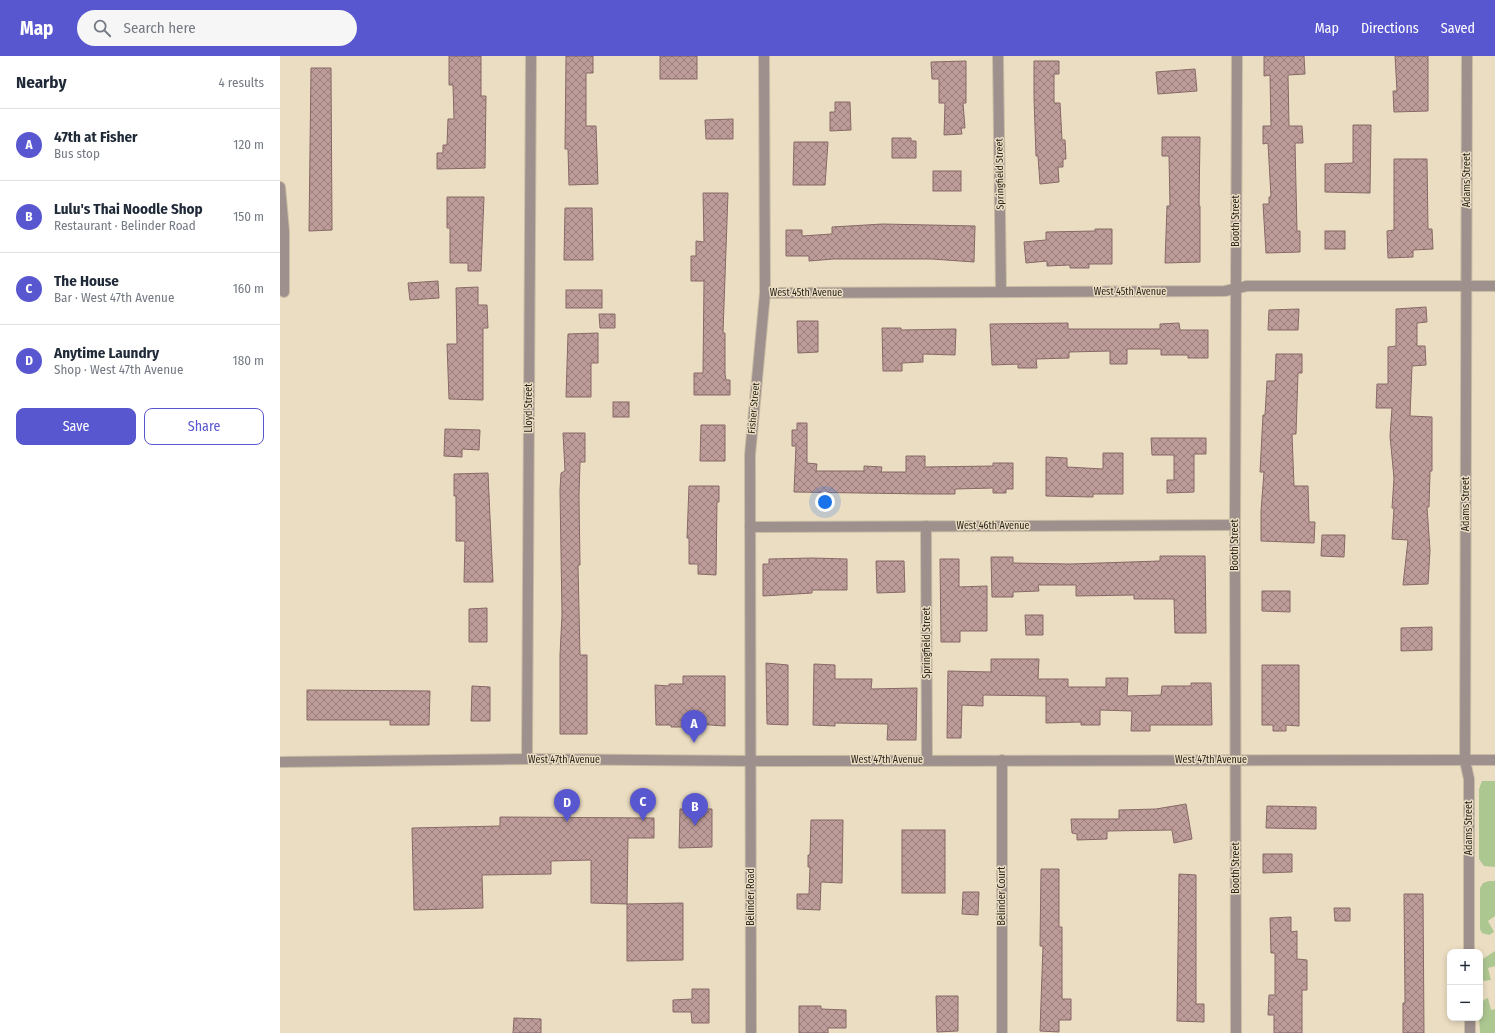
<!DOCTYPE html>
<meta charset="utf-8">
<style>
body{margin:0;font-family:"Fira Sans Condensed",sans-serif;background:#f6f6f7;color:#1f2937}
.controls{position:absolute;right:12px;bottom:12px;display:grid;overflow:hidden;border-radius:8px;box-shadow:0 2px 6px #0003}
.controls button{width:36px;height:36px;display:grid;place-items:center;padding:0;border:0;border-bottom:1px solid #e0e1e3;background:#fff;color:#1f2937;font:20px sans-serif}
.you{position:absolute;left:545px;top:446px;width:14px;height:14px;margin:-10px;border:3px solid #fff;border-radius:50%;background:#1a73e8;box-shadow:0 0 0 6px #1a73e833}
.badge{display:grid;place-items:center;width:26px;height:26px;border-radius:50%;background:#5957cf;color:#fff;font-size:13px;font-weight:700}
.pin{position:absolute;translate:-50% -33px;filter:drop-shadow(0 1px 2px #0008)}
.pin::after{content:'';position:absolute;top:21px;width:14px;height:12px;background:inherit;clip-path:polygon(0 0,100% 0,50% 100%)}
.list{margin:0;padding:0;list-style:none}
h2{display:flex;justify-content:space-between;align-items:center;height:52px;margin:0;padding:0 16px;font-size:17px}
h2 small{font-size:13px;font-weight:400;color:#747a83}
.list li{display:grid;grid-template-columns:26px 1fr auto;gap:12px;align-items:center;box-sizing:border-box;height:72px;padding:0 16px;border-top:1px solid #e0e1e3}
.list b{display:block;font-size:15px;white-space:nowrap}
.list p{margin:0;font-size:13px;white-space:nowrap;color:#747a83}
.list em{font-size:13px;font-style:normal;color:#747a83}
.actions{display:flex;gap:8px;padding:12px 16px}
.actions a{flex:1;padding:9px 0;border:1px solid #5957cf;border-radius:8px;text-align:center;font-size:14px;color:#5957cf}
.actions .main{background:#5957cf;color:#fff}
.icon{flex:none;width:22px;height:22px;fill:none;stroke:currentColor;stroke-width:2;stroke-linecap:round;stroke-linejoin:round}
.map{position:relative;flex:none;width:1215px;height:977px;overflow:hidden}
header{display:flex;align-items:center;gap:24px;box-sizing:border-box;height:56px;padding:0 20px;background:#5957cf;color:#fff}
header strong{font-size:19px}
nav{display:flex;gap:22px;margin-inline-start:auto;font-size:14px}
.search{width:280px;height:36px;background:#f6f6f7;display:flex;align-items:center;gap:10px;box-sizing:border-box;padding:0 14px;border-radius:22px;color:#747a83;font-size:15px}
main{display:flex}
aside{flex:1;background:#fff}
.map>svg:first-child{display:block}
</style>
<header>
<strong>Map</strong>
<div class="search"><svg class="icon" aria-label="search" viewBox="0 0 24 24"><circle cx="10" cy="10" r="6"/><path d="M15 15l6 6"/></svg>Search here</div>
<nav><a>Map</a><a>Directions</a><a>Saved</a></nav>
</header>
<main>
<aside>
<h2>Nearby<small>4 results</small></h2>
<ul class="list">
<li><span class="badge">A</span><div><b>47th at Fisher</b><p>Bus stop</p></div><em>120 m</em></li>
<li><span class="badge">B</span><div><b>Lulu's Thai Noodle Shop</b><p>Restaurant · Belinder Road</p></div><em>150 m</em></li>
<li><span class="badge">C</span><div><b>The House</b><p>Bar · West 47th Avenue</p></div><em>160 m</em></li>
<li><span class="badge">D</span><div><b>Anytime Laundry</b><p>Shop · West 47th Avenue</p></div><em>180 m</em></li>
</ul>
<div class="actions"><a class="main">Save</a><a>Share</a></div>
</aside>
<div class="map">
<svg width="1215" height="977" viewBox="0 0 1215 977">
<defs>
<pattern id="building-cross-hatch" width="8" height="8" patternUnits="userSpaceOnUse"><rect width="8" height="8" fill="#bd9c99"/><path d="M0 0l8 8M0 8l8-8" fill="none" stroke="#9a7f7c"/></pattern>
</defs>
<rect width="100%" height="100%" fill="#ebddc2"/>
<!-- grass -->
<g fill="#adc791">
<polygon points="1202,725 1215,725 1215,811 1204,810 1199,803 1199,733"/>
<polygon points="1209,825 1215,825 1215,860 1208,865 1214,876 1209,879 1202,877 1200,873 1200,832 1203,827"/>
<polygon points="1215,895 1215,910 1208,912 1211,924 1204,925 1200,921 1200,905"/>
<path d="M 1208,942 L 1211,954 L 1215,953 L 1215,977 L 1200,977 C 1200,966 1195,946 1208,942 Z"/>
</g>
<!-- building -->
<g fill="url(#building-cross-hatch)" stroke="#876966">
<polygon points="169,0 201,0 201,40 206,40 205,112 157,113 157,97 163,97 163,89 167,89 168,63 174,63 173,29 169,29"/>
<polygon points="286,0 313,0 313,17 306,17 306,70 316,70 318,128 289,129 288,93 285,93"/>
<rect x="380" y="0" width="37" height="23"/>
<polygon points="984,0 1024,0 1025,18 1008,19 1009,70 1022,70 1023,87 1015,87 1017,175 1020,175 1020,196 986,197 983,148 989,148 989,141 991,141 988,87 983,88 983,70 991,70 990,19 984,20"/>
<polygon points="1115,0 1148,0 1148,55 1114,56 1113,35 1117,35"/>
<polygon points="686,5 686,47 683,47 685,72 681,72 682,78 664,79 665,47 659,47 659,23 652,23 651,6"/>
<polygon points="754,5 779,5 779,18 774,18 774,47 780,47 782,84 785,84 786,103 783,103 783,111 778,111 779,126 760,128 758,100 756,100 754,42"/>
<polygon points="31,12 51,12 52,174 29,175"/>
<polygon points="915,13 917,35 878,38 876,16"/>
<polygon points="555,46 570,46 571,74 550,75 550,56 555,56"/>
<polygon points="453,63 453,83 426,83 425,64"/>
<polygon points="1073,69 1091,69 1090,137 1045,136 1045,108 1073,107"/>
<polygon points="882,81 920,81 919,150 920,150 920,206 885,207 887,150 890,150 889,100 882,100"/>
<polygon points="612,82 631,82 631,85 636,85 636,102 612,102"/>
<polygon points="514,86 548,86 545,129 513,129"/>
<polygon points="1114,103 1147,103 1148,173 1152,173 1153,193 1133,194 1133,201 1108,202 1107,175 1114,174"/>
<rect x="653" y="115" width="28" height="20"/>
<polygon points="423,137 448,137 443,277 445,277 445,318 446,324 450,324 450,339 414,339 414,317 423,317 424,225 411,225 411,200 416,200 416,185 424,186"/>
<polygon points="167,141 204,141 201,215 188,215 188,207 170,207 170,172 167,172"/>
<polygon points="285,152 312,152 313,204 284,204"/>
<polygon points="603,168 695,170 694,206 652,203 553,203 529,205 529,200 506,200 506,174 522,174 522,180 552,178 552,171"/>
<polygon points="815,173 832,173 832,208 809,208 809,212 790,212 790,209 767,210 767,205 746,207 744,186 766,184 766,176 815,175"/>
<rect x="1045" y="175" width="20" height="18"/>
<polygon points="158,225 159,242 130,244 128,227"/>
<polygon points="198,231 198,249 207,249 208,272 203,272 203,344 169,343 167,288 177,288 176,232"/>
<rect x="286" y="234" width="36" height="18"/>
<polygon points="1146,251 1147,266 1137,267 1137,290 1145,290 1146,309 1132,310 1130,360 1152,361 1152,415 1150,415 1149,451 1147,451 1150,494 1148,528 1123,529 1128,484 1112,483 1114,452 1112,452 1114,422 1110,380 1112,352 1096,352 1097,328 1108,328 1108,291 1116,290 1116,253"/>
<polygon points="1019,253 1018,274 988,274 989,254"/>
<polygon points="319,258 335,258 335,272 320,272"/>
<polygon points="517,265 538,265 538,296 518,297"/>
<polygon points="788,267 788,273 880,273 880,268 899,267 900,274 928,274 928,302 908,302 908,299 881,299 881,293 847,293 847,308 830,308 830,295 789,296 789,302 756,303 757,312 738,312 738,308 712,309 710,268"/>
<polygon points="602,272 621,272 621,274 676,273 675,299 643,298 643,306 622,307 622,315 603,315"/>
<polygon points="318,277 318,307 311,307 311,341 286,341 288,278"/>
<polygon points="996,298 1022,298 1022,317 1018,317 1016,378 1012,378 1014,430 1028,430 1029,466 1035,466 1034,487 981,485 981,455 984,416 980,416 983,359 985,359 987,325 995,325"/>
<rect x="333" y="346" width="16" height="15"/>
<polygon points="517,367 527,367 527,407 537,408 536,415 584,415 584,410 602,411 601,416 626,416 626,400 645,400 645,411 713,410 713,407 733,407 733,433 726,433 726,437 713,437 713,432 675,433 675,438 645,438 514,436 516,390 512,390 512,374 517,374"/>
<polygon points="421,369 445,369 445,405 420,405"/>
<polygon points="165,373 200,374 199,394 182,393 182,401 164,400"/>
<polygon points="283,377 305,377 305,406 300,406 299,440 300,509 298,509 300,599 307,599 307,678 280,678 280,599 282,559 280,434 281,417 285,415"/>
<polygon points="871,382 926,382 926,398 914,398 914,436 887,437 887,424 894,424 894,399 872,399"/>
<polygon points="823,397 843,397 843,438 813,438 813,441 766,440 766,401 787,402 787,411 823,413"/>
<polygon points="208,417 213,526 184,526 185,485 176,485 176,440 174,440 174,418"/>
<polygon points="409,430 439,430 439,446 437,446 436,519 418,518 418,508 409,508 409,482 407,482"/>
<polygon points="1042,479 1065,479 1064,501 1041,500"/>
<polygon points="880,500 925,500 926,577 895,577 894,543 854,543 854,539 796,540 796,529 758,529 759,535 733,536 733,541 712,541 711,501 733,501 733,507 790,508 880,505"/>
<polygon points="532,502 567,503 567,534 532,534 532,537 483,540 483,508 489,508 489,503"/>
<polygon points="660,503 679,503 679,531 707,530 707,575 680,575 680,586 661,586"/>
<polygon points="596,505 624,505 625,536 597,537"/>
<polygon points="982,535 1010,535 1010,556 982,555"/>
<polygon points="207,552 207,586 189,586 189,553"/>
<polygon points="745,559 763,559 763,579 746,579"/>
<polygon points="1152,571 1152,594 1121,595 1121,572"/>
<polygon points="711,603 759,603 758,623 788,623 788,631 826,631 826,622 848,622 847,640 881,639 882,630 911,630 911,627 931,627 932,669 870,669 870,675 851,675 852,655 820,654 820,669 801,669 801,666 766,667 766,640 703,639 703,650 682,649 681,682 667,682 668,615 711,616"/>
<polygon points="486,607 508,609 508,669 487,668"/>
<polygon points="534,608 555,609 555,623 592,623 591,633 637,632 636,684 607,684 608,668 555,667 555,670 533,669"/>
<polygon points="982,609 1019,609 1019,670 1006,669 1006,675 993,675 993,669 982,669"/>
<polygon points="403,620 445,620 445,670 416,668 416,671 391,671 391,669 376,669 375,629 389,630 389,628 403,628"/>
<polygon points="192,630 210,631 210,665 191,665"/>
<polygon points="27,634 150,635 149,669 110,669 110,664 27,664"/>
<polygon points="906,748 912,783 894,787 892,774 827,775 827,783 797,784 797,778 792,777 791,763 839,763 839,754 876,753"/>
<polygon points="987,750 1036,751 1036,773 986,772"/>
<polygon points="400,753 432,753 432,791 399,792"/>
<polygon points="220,761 374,762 374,782 348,782 347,848 311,847 311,804 271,805 271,818 202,819 203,852 134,854 132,772 220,770"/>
<polygon points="531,764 563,764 562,827 541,826 540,854 517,853 517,838 529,838 530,811 528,811 528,799 530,799"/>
<rect x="622" y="774" width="43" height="63"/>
<polygon points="983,798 1012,798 1012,816 983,817"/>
<polygon points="761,813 779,813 779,871 782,871 782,943 791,943 791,964 779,964 779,976 760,975 763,890 760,890"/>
<polygon points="899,818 916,819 916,948 924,948 924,966 897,965"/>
<polygon points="683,836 699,836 698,859 682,858"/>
<polygon points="1124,838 1143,838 1144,977 1123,977 1123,947 1125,947"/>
<polygon points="403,847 403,904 347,905 347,848"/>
<polygon points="1054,852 1070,852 1070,865 1055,865"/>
<polygon points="1011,861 1011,876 1017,875 1017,903 1027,904 1027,934 1022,934 1022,977 994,977 994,959 988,959 989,939 995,939 995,897 991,897 990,862"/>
<polygon points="412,933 429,933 429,967 412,967 411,956 393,956 393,944 412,943"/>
<polygon points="656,940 678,940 678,975 657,976"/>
<polygon points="519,950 541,950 541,953 566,954 566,972 548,972 548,977 519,977"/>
<polygon points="234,962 261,963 261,977 233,977"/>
</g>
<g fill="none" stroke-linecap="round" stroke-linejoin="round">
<defs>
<g id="minor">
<polyline points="718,0 721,236"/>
<polyline points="1187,0 1185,705 1189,723 1189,896"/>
<polyline points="0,131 4,175 4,236"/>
<polyline points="485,237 945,235 967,230 1215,230"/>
<polyline points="646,470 647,704"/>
<polyline points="470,471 955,469"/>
<polyline points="247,703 251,0"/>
<polyline points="0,706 247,703 470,705 1215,704"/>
<polyline points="1190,962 1190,977"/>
<polyline points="471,977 470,399 485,237 484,0"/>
<polyline points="722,977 722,704"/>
<polyline points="956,977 955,469 957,0"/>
</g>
</defs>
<!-- minor casing -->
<use href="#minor" stroke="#c8bca4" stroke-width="12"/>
<!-- minor -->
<use href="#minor" stroke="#9e908d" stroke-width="10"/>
</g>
<g text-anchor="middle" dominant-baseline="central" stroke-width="3" stroke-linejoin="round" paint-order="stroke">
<!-- street labels -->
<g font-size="10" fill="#2a251b" stroke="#ebddc2">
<text transform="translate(720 118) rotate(-91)">Springfield Street</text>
<text transform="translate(1187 124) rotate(-90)">Adams Street</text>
<text transform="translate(956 165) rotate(-90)">Booth Street</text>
<text x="850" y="236">West 45th Avenue</text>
<text x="526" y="237">West 45th Avenue</text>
<text transform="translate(249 352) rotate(-90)">Lloyd Street</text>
<text transform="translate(474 352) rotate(-85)">Fisher Street</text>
<text transform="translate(1186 448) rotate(-90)">Adams Street</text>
<text x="713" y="470">West 46th Avenue</text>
<text transform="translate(955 489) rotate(-90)">Booth Street</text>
<text transform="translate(647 587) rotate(-90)">Springfield Street</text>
<text x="284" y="704">West 47th Avenue</text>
<text x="607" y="704">West 47th Avenue</text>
<text x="931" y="704">West 47th Avenue</text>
<text transform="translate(1189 772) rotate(-90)">Adams Street</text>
<text transform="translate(956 812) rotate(-90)">Booth Street</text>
<text transform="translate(722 840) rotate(-90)">Belinder Court</text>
<text transform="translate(471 841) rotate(-90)">Belinder Road</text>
</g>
</g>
</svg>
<div class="controls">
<button>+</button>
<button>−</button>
</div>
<div class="you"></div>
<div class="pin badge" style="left:414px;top:687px">A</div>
<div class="pin badge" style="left:415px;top:770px">B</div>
<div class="pin badge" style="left:363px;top:765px">C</div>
<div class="pin badge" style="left:287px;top:766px">D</div>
</div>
</main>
